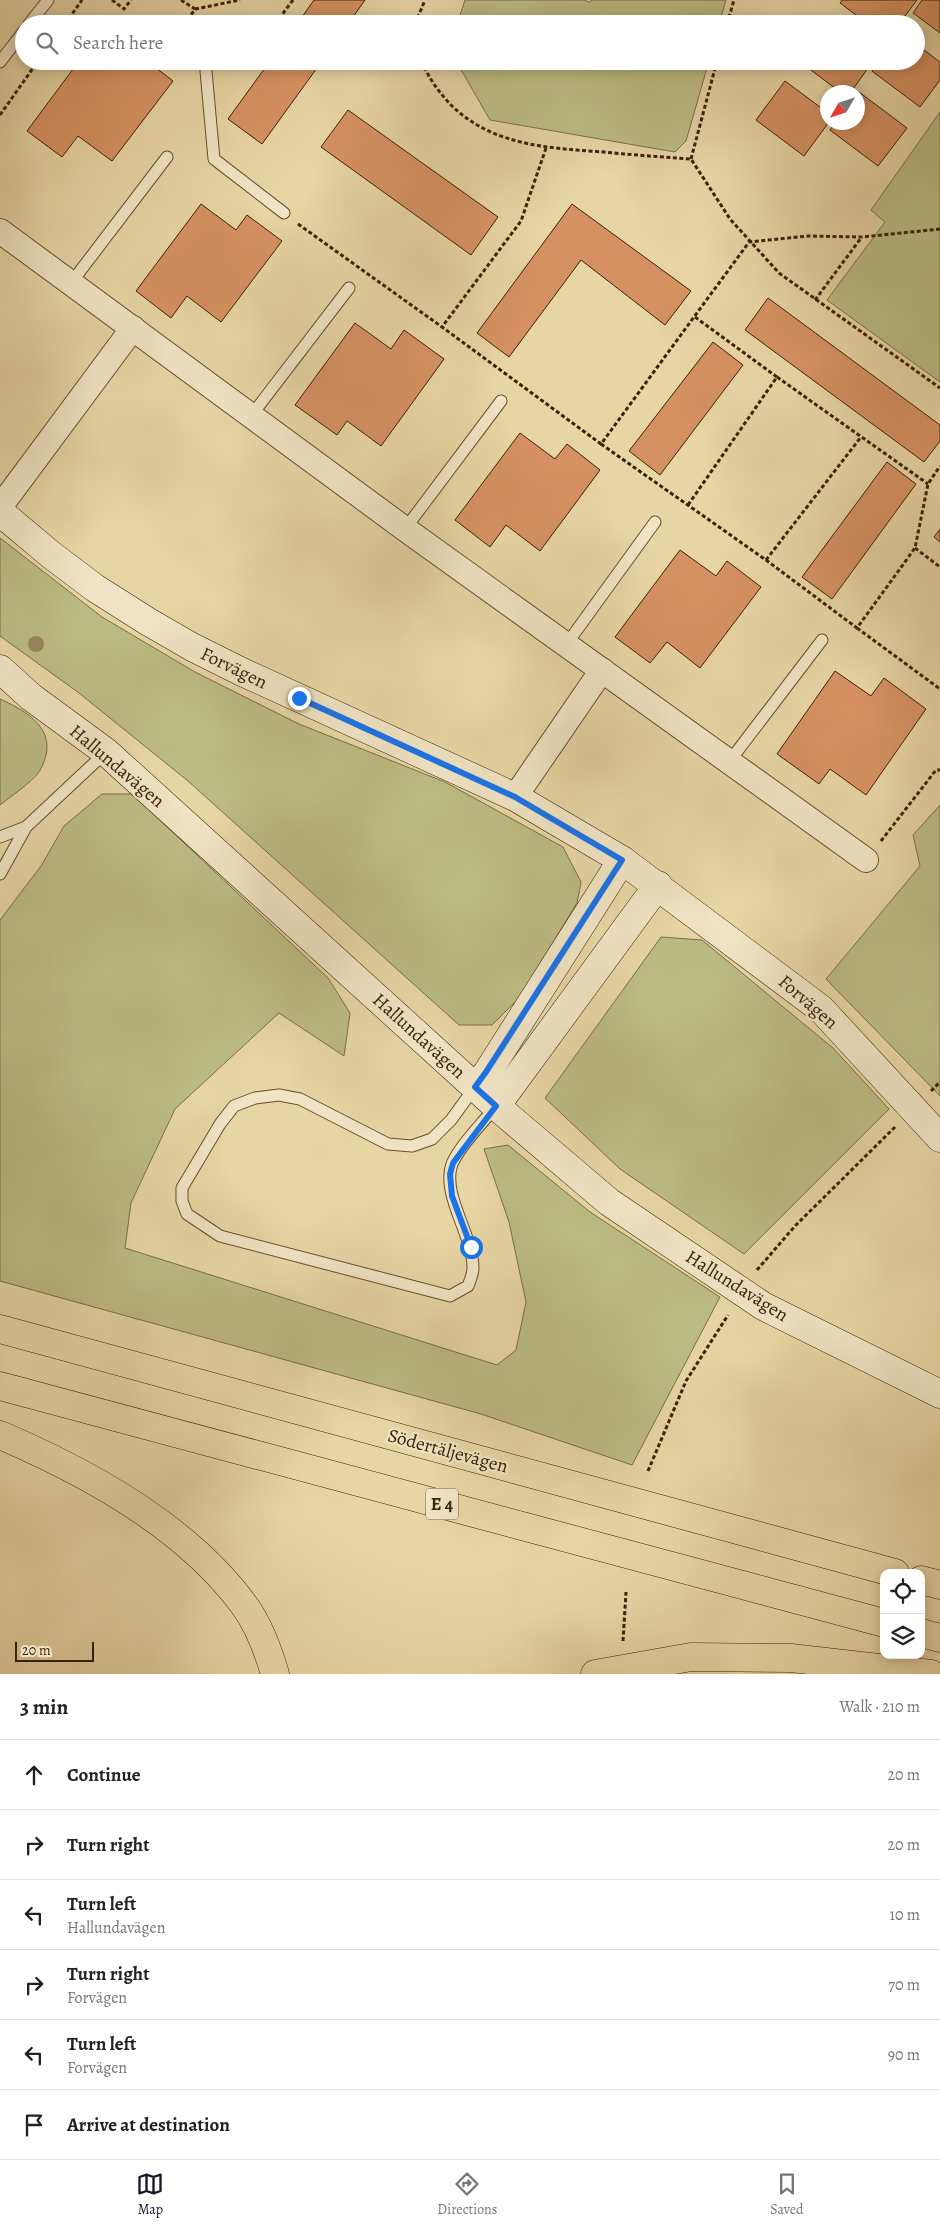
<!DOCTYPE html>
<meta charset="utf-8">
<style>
body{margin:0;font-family:Alegreya,serif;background:#f6f6f6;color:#222}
.controls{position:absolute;right:15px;bottom:15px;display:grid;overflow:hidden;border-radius:10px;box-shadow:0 2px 12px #0003}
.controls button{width:45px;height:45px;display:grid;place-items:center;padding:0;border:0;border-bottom:1px solid #e0e0e0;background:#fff;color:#222;font:25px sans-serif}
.compass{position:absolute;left:820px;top:85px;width:45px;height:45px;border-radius:50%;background:#fff;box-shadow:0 2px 12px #0003;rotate:231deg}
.scale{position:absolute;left:15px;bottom:12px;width:79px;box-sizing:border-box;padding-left:5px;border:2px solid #3b2008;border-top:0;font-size:14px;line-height:18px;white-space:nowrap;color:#3b2008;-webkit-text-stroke:4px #f0e4c4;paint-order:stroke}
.stop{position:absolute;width:15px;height:15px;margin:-11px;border:4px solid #1a73e8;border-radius:50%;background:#fff}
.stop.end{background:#1a73e8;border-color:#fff;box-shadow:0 1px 5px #0008}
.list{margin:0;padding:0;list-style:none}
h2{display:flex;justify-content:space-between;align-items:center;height:65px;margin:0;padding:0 20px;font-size:21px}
h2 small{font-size:16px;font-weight:400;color:#767676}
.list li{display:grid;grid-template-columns:32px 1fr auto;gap:15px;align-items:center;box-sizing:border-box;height:70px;padding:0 20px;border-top:1px solid #e0e0e0}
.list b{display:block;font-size:19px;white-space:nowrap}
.list p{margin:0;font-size:16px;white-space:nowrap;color:#767676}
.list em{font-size:16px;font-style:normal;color:#767676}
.icon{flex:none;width:28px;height:28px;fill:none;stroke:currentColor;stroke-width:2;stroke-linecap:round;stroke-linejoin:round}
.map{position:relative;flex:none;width:940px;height:1674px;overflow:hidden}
.search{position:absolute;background:#fff;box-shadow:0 2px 12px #0003;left:15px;right:15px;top:15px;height:55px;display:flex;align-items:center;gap:12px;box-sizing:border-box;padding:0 18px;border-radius:28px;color:#767676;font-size:19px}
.sheet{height:485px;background:#fff}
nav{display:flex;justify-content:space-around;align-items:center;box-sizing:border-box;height:70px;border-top:1px solid #e0e0e0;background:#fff;font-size:14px;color:#767676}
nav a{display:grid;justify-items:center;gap:2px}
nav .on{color:#111827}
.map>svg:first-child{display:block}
</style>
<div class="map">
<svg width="940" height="1674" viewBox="0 0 940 1674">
<rect width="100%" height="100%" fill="#e8d5a4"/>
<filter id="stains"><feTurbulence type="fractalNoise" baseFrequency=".004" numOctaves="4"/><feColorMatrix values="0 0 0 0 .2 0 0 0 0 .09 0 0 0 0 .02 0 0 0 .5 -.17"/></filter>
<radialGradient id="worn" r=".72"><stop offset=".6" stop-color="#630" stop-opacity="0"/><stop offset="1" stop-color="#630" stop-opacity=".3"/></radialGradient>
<!-- green -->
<g fill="#bbbc82" stroke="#7b6e45">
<polygon points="465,0 584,0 589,2 592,0 726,0 719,24 457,24"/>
<polygon points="460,61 709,61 686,141 675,152 490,120 460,68"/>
<polygon points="940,112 940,382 827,300 885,222 871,210"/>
<polygon points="0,538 102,617 195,672 299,724 445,782 563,847 581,882 577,903 519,998 492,1025 459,1025 188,781 79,693 0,636"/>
<path d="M 0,699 C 31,713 62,733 39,772 C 32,782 10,797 0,805 Z"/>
<polygon points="102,794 132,794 328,978 350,1013 344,1056 279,1013 175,1109 131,1203 125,1248 497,1365 516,1350 526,1302 509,1222 484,1149 508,1145 590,1212 720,1297 632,1465 481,1414 0,1281 0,920 41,866 64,826"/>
<polygon points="940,805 940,1096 826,979 920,866 913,835"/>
<polygon points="661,937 702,940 833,1048 889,1109 744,1254 620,1169 545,1098"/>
</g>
<!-- building -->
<g fill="#d69162" stroke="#3b2008">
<polygon points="314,0 365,0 348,24 297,24"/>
<polygon points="842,0 917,0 899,24 868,24 840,3"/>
<polygon points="922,0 940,0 940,33 913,13"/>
<polygon points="916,44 940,62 940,80 920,107 872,71 879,61 916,61"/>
<polygon points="79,61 116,61 127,70 134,61 147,61 173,81 112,161 78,136 62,157 27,131"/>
<polygon points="270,61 322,61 262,144 228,119"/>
<polygon points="799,61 873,61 851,92 840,92"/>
<polygon points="785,81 828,113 829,122 804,156 756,120"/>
<polygon points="859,92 907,128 878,166 830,130 836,122 858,122"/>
<polygon points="348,110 498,217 471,255 321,147"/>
<polygon points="201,204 236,230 247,215 282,241 221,322 187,296 171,318 136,291"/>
<polygon points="572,204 691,291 665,325 581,260 509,357 477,333"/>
<polygon points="768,298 940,425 940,441 924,462 745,330"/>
<polygon points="355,323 391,349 404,330 444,359 381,446 347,421 337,435 295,405"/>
<polygon points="713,342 743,365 660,475 629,451"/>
<polygon points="520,433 555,459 567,444 600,470 540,551 506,525 490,547 455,520"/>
<polygon points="887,462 916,484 832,599 802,577"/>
<polygon points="940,529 940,542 934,537"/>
<polygon points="680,550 716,576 727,561 761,587 700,668 667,642 650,663 615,637"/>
<polygon points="835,671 871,696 884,678 926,709 866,795 830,769 819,784 777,754"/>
</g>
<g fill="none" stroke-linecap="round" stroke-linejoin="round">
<defs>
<g id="lane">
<polyline points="29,24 48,0"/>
<polyline points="0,62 24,31"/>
<polyline points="206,71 214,159 284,213"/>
<polyline points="71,283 167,157"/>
<polyline points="251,416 349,288"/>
<polyline points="405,529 501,401"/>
<polyline points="566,645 655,522"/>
<polyline points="729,762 822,640"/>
<polyline points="0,837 26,827"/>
<polyline points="0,874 26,827 106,752"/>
<path d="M 475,1087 L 451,1120 L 432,1139 L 412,1146 L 388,1144 L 300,1099 L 279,1095 L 255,1098 L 234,1106 L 220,1124 L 182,1188 L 182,1201 L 187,1214 L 220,1236 L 450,1296 L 468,1286 C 470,1281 473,1274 473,1268 C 473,1235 441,1194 452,1164 C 460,1145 483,1123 496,1106"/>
</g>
<g id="street">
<polyline points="0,231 405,529 866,860"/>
<polyline points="0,507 133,328"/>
<polyline points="515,797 602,670"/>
</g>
<g id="secondary">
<polyline points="0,512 50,554 95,588 147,621 192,647 240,671 515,797 622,860 821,1009 940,1138"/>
<polyline points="0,669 31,697 106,752 496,1106 609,1202 763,1306 940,1394"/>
<polyline points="475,1087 487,1073 622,860"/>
<polyline points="496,1106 658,885"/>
</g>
<g id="highway">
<polyline points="0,1329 895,1573"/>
<polyline points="0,1386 884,1623"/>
<path d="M 0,1435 C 87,1472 187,1527 244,1605 C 259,1625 268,1650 275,1674"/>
<polyline points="921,1580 940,1585"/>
<polyline points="921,1633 940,1638"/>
<polyline points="595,1674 691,1657 791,1658 931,1674"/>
</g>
</defs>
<!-- lane casing -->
<use href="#lane" stroke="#664d2f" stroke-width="13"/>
<!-- street casing -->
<use href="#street" stroke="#664d2f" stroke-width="26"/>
<!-- secondary casing -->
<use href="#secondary" stroke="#3b2008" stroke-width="29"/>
<!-- highway casing -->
<use href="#highway" stroke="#3b2008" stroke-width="29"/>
<!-- path -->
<g stroke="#3b2008" stroke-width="3" stroke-dasharray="4 2.5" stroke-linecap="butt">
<polyline points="112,0 124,9 131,0"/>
<polyline points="181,0 195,9 185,24"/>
<polyline points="195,9 240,0"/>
<polyline points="65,24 82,0"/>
<polyline points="275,24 293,0"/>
<polyline points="415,24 425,0"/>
<polyline points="727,24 734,0"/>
<path d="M 422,61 C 428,78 439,92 451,105 C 493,146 548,148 604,152 C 633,155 662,157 691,159 L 730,219 L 779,273 L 940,388"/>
<polyline points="223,66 241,61"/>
<polyline points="0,115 38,61"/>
<polyline points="546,148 521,221 442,327 601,444 749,242 808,236 862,237 940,229"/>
<polyline points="691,159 717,61"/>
<polyline points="298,224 442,327"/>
<polyline points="815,300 861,238"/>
<polyline points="695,317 777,377"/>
<polyline points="601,444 766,560 857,628 915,548 928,484 940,466"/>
<polyline points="688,505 777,377 928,484"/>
<polyline points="915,548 940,567"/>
<polyline points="766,560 861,437"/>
<polyline points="857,628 940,689"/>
<polyline points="881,841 936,770 940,770"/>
<polyline points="931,1091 940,1082"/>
<polyline points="757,1270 795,1226 895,1127"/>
<polyline points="648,1471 686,1381 728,1315"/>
<polyline points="623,1641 626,1592"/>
</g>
<!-- lane -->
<use href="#lane" stroke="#f0e4c4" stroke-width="11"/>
<!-- street -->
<use href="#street" stroke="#f0e4c4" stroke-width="24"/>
<!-- secondary -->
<use href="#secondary" stroke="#f0e4c4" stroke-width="28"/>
<!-- highway -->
<use href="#highway" stroke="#e8d5a4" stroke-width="28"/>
</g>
<!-- trees -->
<circle fill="#9a875f" cx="36" cy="644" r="8"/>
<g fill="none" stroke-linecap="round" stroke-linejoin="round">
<!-- route -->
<polyline stroke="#1a73e8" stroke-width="6" points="299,698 515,797 622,860 486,1072 475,1087 496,1106 453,1163 450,1174 452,1196 471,1247"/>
</g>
<g text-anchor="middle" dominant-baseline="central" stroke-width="4.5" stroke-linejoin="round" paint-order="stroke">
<!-- shield labels -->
<rect fill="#f0e4c4" stroke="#715b40" stroke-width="1" x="426" y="1488.5" width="32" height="31" rx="4"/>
<g font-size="18" font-weight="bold" fill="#3b2008">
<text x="442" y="1504">E 4</text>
</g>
<!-- street labels -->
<g font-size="19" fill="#3b2008" stroke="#f0e4c4">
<text transform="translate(234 668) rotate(26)">Forvägen</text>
<text transform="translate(117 766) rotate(40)">Hallundavägen</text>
<text transform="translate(808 1002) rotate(41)">Forvägen</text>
<text transform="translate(419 1036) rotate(42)">Hallundavägen</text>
<text transform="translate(737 1286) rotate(32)">Hallundavägen</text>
<text transform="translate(448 1451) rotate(15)">Södertäljevägen</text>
</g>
</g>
<rect width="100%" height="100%" filter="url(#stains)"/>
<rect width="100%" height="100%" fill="url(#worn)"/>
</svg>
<div class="controls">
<button><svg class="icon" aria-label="locate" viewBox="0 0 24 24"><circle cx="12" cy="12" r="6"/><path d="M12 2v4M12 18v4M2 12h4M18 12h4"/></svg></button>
<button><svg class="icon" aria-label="layers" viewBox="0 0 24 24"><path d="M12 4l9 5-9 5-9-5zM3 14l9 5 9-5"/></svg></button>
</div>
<svg class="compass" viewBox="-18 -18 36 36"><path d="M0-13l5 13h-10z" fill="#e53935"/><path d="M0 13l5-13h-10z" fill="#767676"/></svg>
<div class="scale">20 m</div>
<div class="stop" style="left:471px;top:1247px"></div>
<div class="stop end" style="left:299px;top:698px"></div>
<div class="search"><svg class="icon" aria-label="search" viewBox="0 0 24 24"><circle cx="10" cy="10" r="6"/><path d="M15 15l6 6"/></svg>Search here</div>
</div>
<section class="sheet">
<h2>3 min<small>Walk · 210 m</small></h2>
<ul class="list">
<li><svg class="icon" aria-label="ahead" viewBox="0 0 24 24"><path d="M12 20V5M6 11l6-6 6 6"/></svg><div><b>Continue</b></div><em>20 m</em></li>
<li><svg class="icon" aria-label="right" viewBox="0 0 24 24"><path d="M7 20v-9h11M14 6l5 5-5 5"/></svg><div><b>Turn right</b></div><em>20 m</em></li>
<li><svg class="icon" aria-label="left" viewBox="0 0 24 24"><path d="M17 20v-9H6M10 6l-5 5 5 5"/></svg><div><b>Turn left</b><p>Hallundavägen</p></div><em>10 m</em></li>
<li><svg class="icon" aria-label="right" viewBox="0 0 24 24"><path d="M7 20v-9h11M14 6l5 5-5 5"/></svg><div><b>Turn right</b><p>Forvägen</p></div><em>70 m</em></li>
<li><svg class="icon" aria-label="left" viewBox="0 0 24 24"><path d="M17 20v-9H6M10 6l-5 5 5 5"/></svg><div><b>Turn left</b><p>Forvägen</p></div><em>90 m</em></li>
<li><svg class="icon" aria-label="arrive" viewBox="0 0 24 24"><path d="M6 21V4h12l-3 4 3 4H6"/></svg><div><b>Arrive at destination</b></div></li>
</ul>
</section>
<nav>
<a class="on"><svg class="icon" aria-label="map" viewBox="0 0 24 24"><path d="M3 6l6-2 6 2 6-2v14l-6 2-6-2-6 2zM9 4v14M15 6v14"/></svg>Map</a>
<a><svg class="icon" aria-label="directions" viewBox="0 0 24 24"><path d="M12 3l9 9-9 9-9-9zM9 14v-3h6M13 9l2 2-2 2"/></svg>Directions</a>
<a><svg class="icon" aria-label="saved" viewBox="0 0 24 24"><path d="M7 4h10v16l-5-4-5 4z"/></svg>Saved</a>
</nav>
